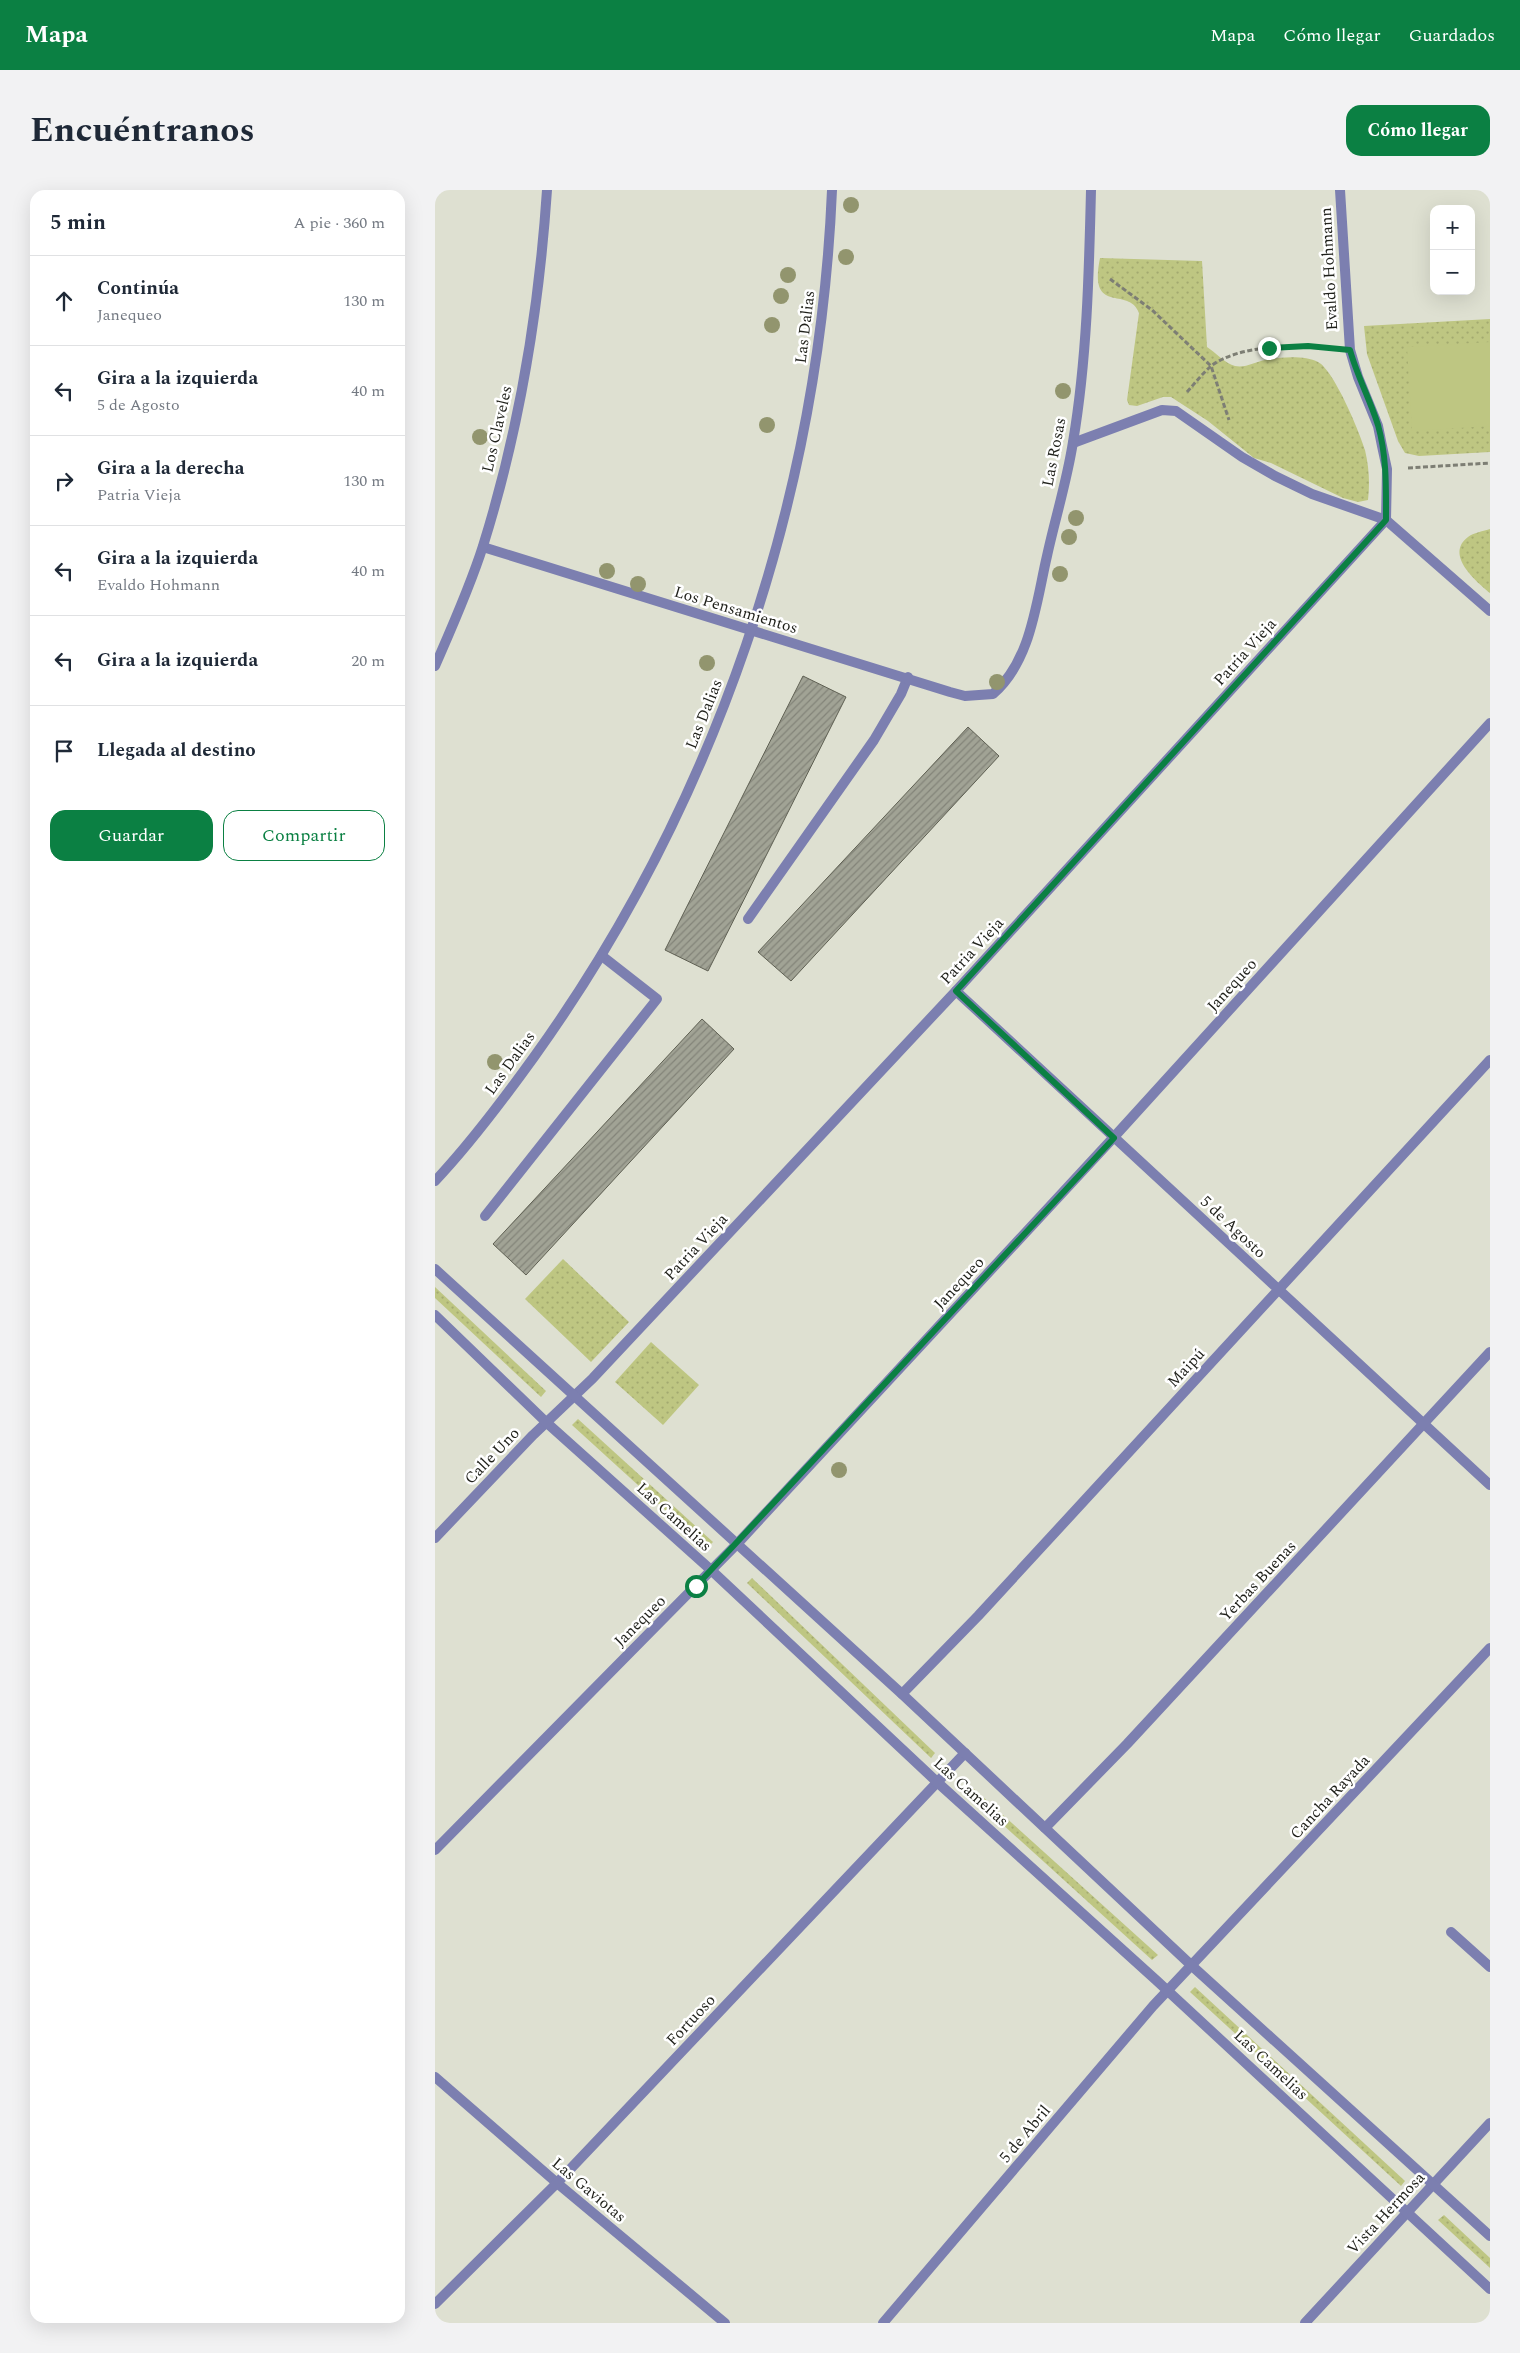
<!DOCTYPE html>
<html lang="es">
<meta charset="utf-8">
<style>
body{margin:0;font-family:Spectral,serif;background:#f2f2f3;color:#1f2937}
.controls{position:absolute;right:15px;top:15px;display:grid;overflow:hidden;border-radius:10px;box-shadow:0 5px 20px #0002}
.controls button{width:45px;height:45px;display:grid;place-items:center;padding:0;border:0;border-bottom:1px solid #e0e1e3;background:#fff;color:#1f2937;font:25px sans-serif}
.stop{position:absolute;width:15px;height:15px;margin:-11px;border:4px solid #0b8043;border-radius:50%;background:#fff}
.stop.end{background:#0b8043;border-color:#fff;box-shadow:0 1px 5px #0008}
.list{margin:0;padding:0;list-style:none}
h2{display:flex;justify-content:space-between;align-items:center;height:65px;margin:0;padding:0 20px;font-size:21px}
h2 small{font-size:16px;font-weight:400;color:#747a83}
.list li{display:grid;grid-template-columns:32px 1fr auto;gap:15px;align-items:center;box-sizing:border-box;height:90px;padding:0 20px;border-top:1px solid #e0e1e3}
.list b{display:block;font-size:19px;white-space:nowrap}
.list p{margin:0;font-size:16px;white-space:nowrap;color:#747a83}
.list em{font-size:16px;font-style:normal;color:#747a83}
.actions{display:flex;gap:10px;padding:15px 20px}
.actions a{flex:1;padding:11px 0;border:1px solid #0b8043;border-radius:15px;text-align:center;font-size:18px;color:#0b8043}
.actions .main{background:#0b8043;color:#fff}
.icon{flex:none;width:28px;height:28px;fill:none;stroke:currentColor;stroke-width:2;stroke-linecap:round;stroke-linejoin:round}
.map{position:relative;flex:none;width:1055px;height:2133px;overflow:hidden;border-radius:15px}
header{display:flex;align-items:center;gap:30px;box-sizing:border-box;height:70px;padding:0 25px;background:#0b8043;color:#fff}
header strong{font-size:24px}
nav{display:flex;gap:28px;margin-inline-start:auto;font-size:18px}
.intro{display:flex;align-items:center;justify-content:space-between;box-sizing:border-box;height:120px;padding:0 30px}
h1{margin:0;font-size:35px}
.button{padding:12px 22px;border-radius:15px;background:#0b8043;color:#fff;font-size:18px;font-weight:700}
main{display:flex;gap:30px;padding:0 30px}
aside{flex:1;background:#fff;border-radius:15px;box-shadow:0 5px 20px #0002}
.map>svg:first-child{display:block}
</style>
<header>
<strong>Mapa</strong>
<nav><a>Mapa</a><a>Cómo llegar</a><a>Guardados</a></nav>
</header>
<div class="intro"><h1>Encuéntranos</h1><a class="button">Cómo llegar</a></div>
<main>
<aside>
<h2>5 min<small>A pie · 360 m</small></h2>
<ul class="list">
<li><svg class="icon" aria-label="ahead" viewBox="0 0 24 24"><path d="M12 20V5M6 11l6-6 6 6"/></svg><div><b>Continúa</b><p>Janequeo</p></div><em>130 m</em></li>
<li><svg class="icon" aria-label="left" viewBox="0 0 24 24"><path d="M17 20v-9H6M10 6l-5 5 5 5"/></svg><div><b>Gira a la izquierda</b><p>5 de Agosto</p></div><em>40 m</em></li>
<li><svg class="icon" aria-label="right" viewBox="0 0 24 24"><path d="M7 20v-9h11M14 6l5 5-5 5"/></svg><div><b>Gira a la derecha</b><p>Patria Vieja</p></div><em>130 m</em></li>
<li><svg class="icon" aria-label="left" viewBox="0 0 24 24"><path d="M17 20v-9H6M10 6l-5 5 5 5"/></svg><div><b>Gira a la izquierda</b><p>Evaldo Hohmann</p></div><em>40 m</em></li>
<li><svg class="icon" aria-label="left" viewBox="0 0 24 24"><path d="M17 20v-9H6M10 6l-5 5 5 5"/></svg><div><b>Gira a la izquierda</b></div><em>20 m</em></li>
<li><svg class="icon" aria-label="arrive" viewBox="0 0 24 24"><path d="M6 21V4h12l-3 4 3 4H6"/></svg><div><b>Llegada al destino</b></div></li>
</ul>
<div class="actions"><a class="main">Guardar</a><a>Compartir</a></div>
</aside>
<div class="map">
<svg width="1055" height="2133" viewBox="0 0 1055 2133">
<defs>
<pattern id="grass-dots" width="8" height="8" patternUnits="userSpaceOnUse" patternTransform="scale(1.25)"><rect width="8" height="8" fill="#bec682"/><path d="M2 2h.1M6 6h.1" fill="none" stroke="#a3aa70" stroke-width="1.8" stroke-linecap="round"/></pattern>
<pattern id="building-hatch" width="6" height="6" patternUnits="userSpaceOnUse" patternTransform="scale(1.25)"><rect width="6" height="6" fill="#a1a395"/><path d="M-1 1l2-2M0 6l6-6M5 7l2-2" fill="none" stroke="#838479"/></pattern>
</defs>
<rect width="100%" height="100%" fill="#dee0d1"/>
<!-- grass -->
<g fill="url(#grass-dots)">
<path d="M 665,68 L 767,71 L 772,157 C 780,162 791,174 800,176 C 811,178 820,172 830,170 C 844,167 870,165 883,172 C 899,180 925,243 930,260 C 934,277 935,293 933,310 L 923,312 L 908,308 L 836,273 L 819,268 L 773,231 L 736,207 L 728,207 L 702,216 L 694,215 L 692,210 L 704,123 C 694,95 653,127 665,68 Z"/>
<polygon points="1055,129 1055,262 984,266 970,263 963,251 932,164 929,136"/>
<path d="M 1055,339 L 1055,403 C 1042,392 1009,365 1033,347 C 1038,343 1049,341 1055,339 Z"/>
<polygon points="128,1069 194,1132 156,1172 90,1109"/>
<polygon points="0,1097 111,1201 106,1207 0,1108"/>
<polygon points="216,1152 264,1195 228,1235 180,1192"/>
<polygon points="143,1229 278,1352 272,1358 137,1235"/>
<polygon points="317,1388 500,1563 496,1568 312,1393"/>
<polygon points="538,1598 723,1765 717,1770 533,1603"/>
<polygon points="760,1797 970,1991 966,1996 755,1802"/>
<polygon points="1009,2025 1055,2068 1055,2078 1003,2030"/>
</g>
<!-- park -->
<polygon fill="#bec682" points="1055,152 1055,236 977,241 972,157"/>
<!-- building -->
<g fill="url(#building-hatch)" stroke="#5f6053">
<polygon points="368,486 411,507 273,781 230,760"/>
<polygon points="533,537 564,566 356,791 323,762"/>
<polygon points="267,829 299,859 91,1085 58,1054"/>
</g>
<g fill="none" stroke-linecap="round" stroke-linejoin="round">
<!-- path -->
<g stroke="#7d7e74" stroke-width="3" stroke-dasharray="5 2.5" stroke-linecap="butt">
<polyline points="675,89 717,120 776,176 794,230"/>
<path d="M 752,202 C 760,193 768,183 776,176 C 804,155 860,154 894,158"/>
<polyline points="973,278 1055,273"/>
</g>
<!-- service -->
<g stroke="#7c7fb0" stroke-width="10">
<polyline points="313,729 439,550 466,504 473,487"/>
<polyline points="50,1026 222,809 167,766"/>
</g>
<!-- minor -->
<g stroke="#7c7fb0" stroke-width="10">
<polyline points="905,0 915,160 923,187 943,236 947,256 952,279 951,330"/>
<polyline points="638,253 727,220 741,221 807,267 840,286 877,304 951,330 1055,421"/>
<path d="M 48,357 L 515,502 L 530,506 L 558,504 C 596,471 601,413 612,366 C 620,329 632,291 638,252 C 652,169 654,84 656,0"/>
<path d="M 0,476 C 17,437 35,397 48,356 C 84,241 104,120 112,0"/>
<polyline points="521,801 1055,1295"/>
<path d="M 0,991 C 36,953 68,910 99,867 C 280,615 384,310 397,0"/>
<polyline points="0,1348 98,1245 158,1188 521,801 951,330"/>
<polyline points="467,1504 543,1426 1055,870"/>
<polyline points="610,1638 692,1554 1055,1162"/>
<polyline points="0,1660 302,1354 679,947 1055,533"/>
<polyline points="1016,1742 1055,1777"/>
<polyline points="0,1887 122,1993 290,2133"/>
<polyline points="0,2114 122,1993 530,1563"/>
<polyline points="448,2133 718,1816 1055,1458"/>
<polyline points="870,2133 1055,1933"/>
</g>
<!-- tertiary -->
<g stroke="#7c7fb0" stroke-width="10">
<polyline points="0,1079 467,1504 756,1775 1055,2046"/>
<polyline points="0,1125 112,1233 276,1380 502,1592 721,1790 1055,2099"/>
</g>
</g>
<!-- trees -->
<g fill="#92956e">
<circle cx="416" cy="15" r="8"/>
<circle cx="411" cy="67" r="8"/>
<circle cx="353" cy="85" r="8"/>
<circle cx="346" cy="106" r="8"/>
<circle cx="337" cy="135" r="8"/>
<circle cx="628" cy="201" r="8"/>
<circle cx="332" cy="235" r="8"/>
<circle cx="45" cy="247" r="8"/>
<circle cx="641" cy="328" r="8"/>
<circle cx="634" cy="347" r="8"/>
<circle cx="172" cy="381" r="8"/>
<circle cx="625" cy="384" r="8"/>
<circle cx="203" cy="394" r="8"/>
<circle cx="272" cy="473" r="8"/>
<circle cx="562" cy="492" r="8"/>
<circle cx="60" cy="872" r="8"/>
<circle cx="404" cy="1280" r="8"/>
</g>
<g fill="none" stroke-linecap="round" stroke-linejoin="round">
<!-- route -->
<path stroke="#0b8043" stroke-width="6" d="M 261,1396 L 679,948 L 521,801 L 951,330 C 951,298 952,267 943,235 C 935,209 922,186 915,160 L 873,156 L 834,158"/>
</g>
<g text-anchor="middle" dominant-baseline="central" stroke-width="5" stroke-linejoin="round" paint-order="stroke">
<!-- street labels -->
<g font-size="16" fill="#1f201a" stroke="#fff">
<text transform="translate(894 79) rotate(-93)">Evaldo Hohmann</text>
<text transform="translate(370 137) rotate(-83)">Las Dalias</text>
<text transform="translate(62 239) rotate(-77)">Los Claveles</text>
<text transform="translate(619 262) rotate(-79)">Las Rosas</text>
<text transform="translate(301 420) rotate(17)">Los Pensamientos</text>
<text transform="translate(810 462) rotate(-48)">Patria Vieja</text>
<text transform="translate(269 524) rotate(-68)">Las Dalias</text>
<text transform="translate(537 761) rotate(-47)">Patria Vieja</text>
<text transform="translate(797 795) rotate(-48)">Janequeo</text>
<text transform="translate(75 873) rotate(-54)">Las Dalias</text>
<text transform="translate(798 1037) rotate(43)">5 de Agosto</text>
<text transform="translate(261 1057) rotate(-47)">Patria Vieja</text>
<text transform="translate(524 1093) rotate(-47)">Janequeo</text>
<text transform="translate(751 1178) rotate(-47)">Maipú</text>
<text transform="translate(57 1266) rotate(-46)">Calle Uno</text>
<text transform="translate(239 1327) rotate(42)">Las Camelias</text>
<text transform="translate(823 1391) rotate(-47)">Yerbas Buenas</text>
<text transform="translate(205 1431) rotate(-45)">Janequeo</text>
<text transform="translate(536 1602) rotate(42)">Las Camelias</text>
<text transform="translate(895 1607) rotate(-47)">Cancha Rayada</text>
<text transform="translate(256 1830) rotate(-47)">Fortuoso</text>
<text transform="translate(836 1875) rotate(43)">Las Camelias</text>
<text transform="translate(590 1944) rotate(-50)">5 de Abril</text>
<text transform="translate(154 2000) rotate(40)">Las Gaviotas</text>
<text transform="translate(951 2023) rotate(-47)">Vista Hermosa</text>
</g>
</g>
</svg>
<div class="controls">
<button>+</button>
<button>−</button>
</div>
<div class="stop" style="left:261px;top:1396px"></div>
<div class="stop end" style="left:834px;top:158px"></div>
</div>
</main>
